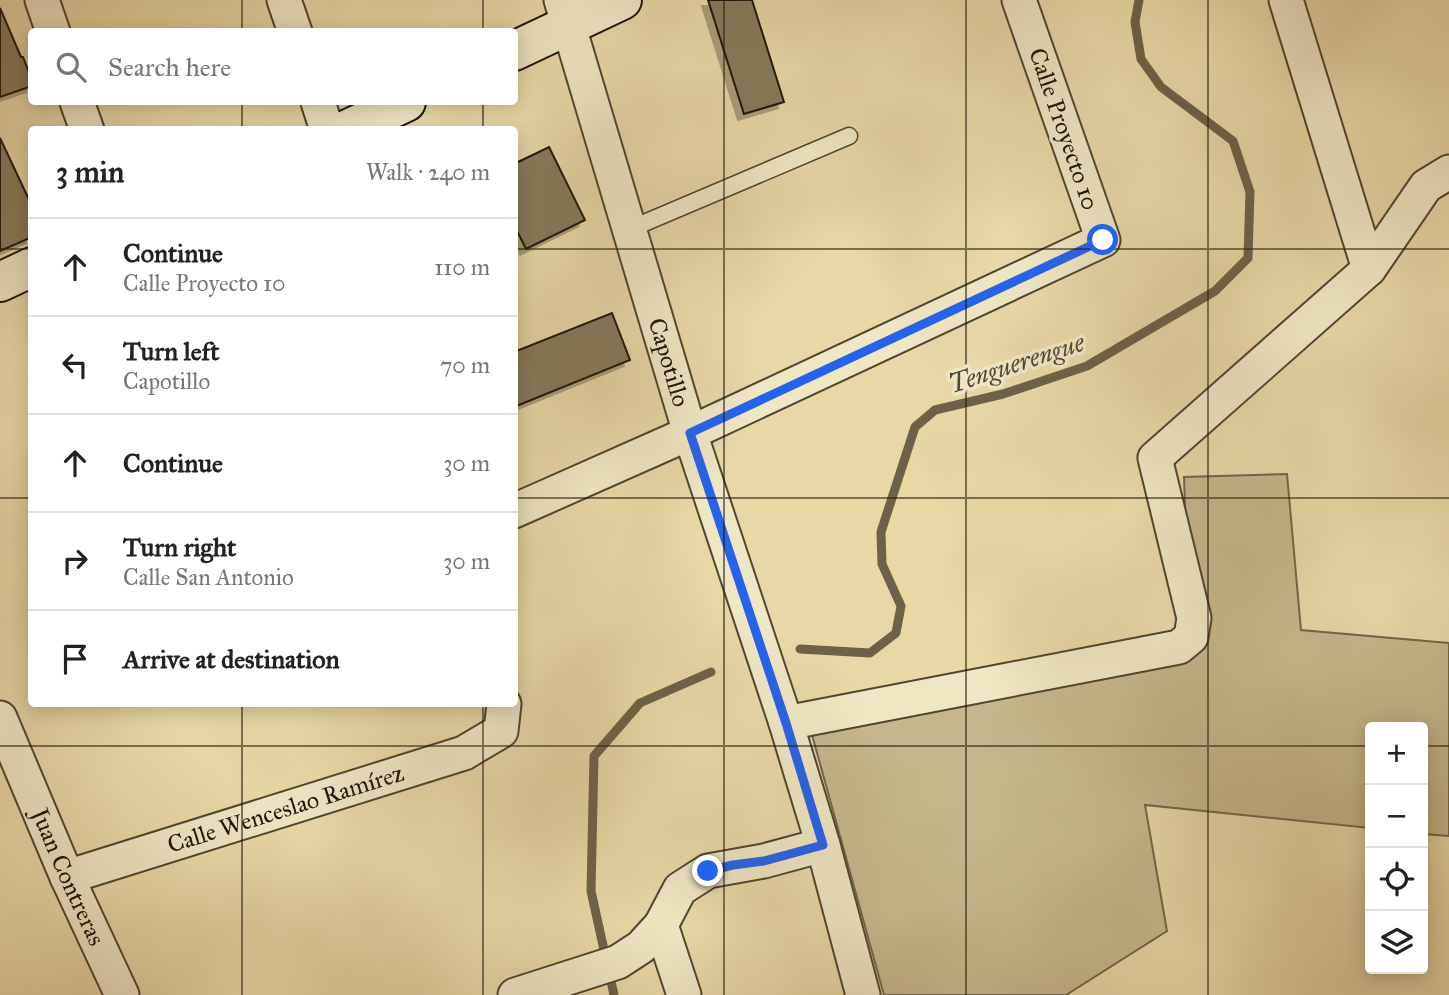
<!DOCTYPE html>
<meta charset="utf-8">
<style>
body{margin:0;font-family:"IM FELL Great Primer",serif;background:#f6f6f6;color:#222}
.controls{position:absolute;right:21px;bottom:21px;display:grid;overflow:hidden;border-radius:7px;box-shadow:0 4px 18px #0003}
.controls button{width:63px;height:63px;display:grid;place-items:center;padding:0;border:0;border-bottom:2px solid #e0e0e0;background:#fff;color:#222;font:35px sans-serif}
.stop{position:absolute;width:21px;height:21px;margin:-16px;border:5px solid #2563eb;border-radius:50%;background:#fff}
.stop.end{background:#2563eb;border-color:#fff;box-shadow:0 2px 7px #0008}
.list{margin:0;padding:0;list-style:none}
h2{display:flex;justify-content:space-between;align-items:center;height:91px;margin:0;padding:0 28px;font-size:30px}
h2 small{font-size:23px;font-weight:400;color:#767676}
.list li{display:grid;grid-template-columns:46px 1fr auto;gap:21px;align-items:center;box-sizing:border-box;height:98px;padding:0 28px;border-top:2px solid #e0e0e0}
.list b{display:block;font-size:26px;white-space:nowrap}
.list p{margin:0;font-size:23px;white-space:nowrap;color:#767676}
.list em{font-size:23px;font-style:normal;color:#767676}
.icon{flex:none;width:38px;height:38px;fill:none;stroke:currentColor;stroke-width:2;stroke-linecap:round;stroke-linejoin:round}
.map{position:relative;flex:none;width:1449px;height:995px;overflow:hidden}
.search{position:absolute;background:#fff;box-shadow:0 4px 18px #0003;left:28px;top:28px;width:490px;height:77px;display:flex;align-items:center;gap:18px;box-sizing:border-box;padding:0 24px;border-radius:7px;color:#767676;font-size:26px}
.panel{position:absolute;background:#fff;box-shadow:0 4px 18px #0003;left:28px;top:126px;width:490px;height:581px;border-radius:7px}
.map>svg:first-child{display:block}
</style>
<div class="map">
<svg width="1449" height="995" viewBox="0 0 1449 995">
<defs>
<filter id="shadow"><feDropShadow dx="-6" dy="6" stdDeviation="0" flood-color="#0004"/></filter>
</defs>
<rect width="100%" height="100%" fill="#e7d8a5"/>
<filter id="stains"><feTurbulence type="fractalNoise" baseFrequency=".00286" numOctaves="4"/><feColorMatrix values="0 0 0 0 .2 0 0 0 0 .09 0 0 0 0 .02 0 0 0 .5 -.17"/></filter>
<radialGradient id="worn" r=".72"><stop offset=".6" stop-color="#630" stop-opacity="0"/><stop offset="1" stop-color="#630" stop-opacity=".3"/></radialGradient>
<!-- green -->
<polygon fill="#c5b78b" stroke="#71664a" stroke-width="2" points="1287,474 1301,630 1449,643 1449,836 1423,834 1423,727 1370,727 1370,828 1145,805 1167,931 1066,995 884,995 806,713 1190,640 1184,477"/>
<g fill="none" stroke-linecap="round" stroke-linejoin="round">
<!-- stream -->
<g stroke="#6d6247" stroke-width="9">
<polyline points="800,649 870,653 896,633 901,606 882,564 881,532 915,427 935,410 1003,394 1087,366 1215,291 1248,258 1250,192 1233,141 1161,87 1141,59 1135,22 1139,0"/>
<polyline points="606,959 591,891 594,756 640,703 711,672"/>
<polyline points="609,972 614,995"/>
</g>
</g>
<!-- building -->
<g fill="#867a5b" stroke="#1d150a" stroke-width="2" filter="url(#shadow)">
<polygon points="708,0 752,0 784,102 744,114"/>
<polygon points="0,8 21,57 23,57 32,80 32,86 0,97"/>
<polygon points="0,138 32,206 32,237 0,251"/>
<polygon points="549,147 585,220 526,249 514,225 514,164"/>
<polygon points="612,313 630,360 514,407 514,352"/>
</g>
<g fill="none" stroke-linecap="round" stroke-linejoin="round">
<defs>
<polyline id="service" points="630,229 849,136"/>
<g id="minor">
<polyline points="42,0 53,32"/>
<polyline points="284,0 295,32"/>
<path id="s1" d="M 561,0 L 690,433 L 786,723 L 823,845 L 863,995"/>
<polyline points="77,102 87,130"/>
<polyline points="318,102 327,130"/>
<polyline points="1369,269 1426,186 1449,172"/>
<polyline points="514,511 690,433 1103,240 1019,0"/>
<path id="s2" d="M 0,718 L 67,877 L 122,995"/>
<polyline points="786,723 1179,647 1191,637 1194,618 1155,458 1369,269 1286,0"/>
<path id="s3" d="M 67,877 L 464,753 L 501,731 L 504,704"/>
<polyline points="661,925 684,995"/>
<polyline points="515,995 618,962 641,947 661,925 680,889 708,871 764,861 823,845"/>
</g>
<g id="secondary">
<polyline points="514,51 622,0"/>
<polyline points="346,130 406,102"/>
<polyline points="0,282 32,267"/>
</g>
</defs>
<!-- service casing -->
<use href="#service" stroke="#504631" stroke-width="19"/>
<!-- minor casing -->
<use href="#minor" stroke="#504631" stroke-width="37"/>
<!-- secondary casing -->
<use href="#secondary" stroke="#1d150a" stroke-width="42"/>
<!-- service -->
<use href="#service" stroke="#efe6c4" stroke-width="16"/>
<!-- minor -->
<use href="#minor" stroke="#efe6c4" stroke-width="33"/>
<!-- secondary -->
<use href="#secondary" stroke="#efe6c4" stroke-width="38"/>
</g>
<g fill="none" stroke-linecap="round" stroke-linejoin="round">
<!-- route -->
<polyline stroke="#2563eb" stroke-width="9" points="708,871 733,865 764,861 823,845 786,723 690,433 1103,240"/>
</g>
<!-- grid -->
<path fill="none" stroke="#1d150a" stroke-width="2" stroke-opacity="0.55" d="M 242,0 L 242,32M 483,0 L 483,32M 724,0 L 724,995M 966,0 L 966,995M 1208,0 L 1208,995M 242,102 L 242,130M 483,102 L 483,130M 0,249 L 32,249M 514,249 L 1449,249M 0,498 L 32,498M 514,498 L 1449,498M 242,704 L 242,995M 483,704 L 483,995M 0,746 L 1370,746M 1423,746 L 1449,746"/>
<g text-anchor="middle" dominant-baseline="central" stroke-width="7" stroke-linejoin="round" paint-order="stroke">
<!-- street labels -->
<g font-size="24" fill="#1d150a" stroke="#efe6c4">
<text transform="translate(1064 129) rotate(71)">Calle Proyecto 10</text>
<text stroke="none"><textPath href="#s1" startOffset="378">Capotillo</textPath></text>
<text stroke="none"><textPath href="#s3" startOffset="229">Calle Wenceslao Ramírez</textPath></text>
<text stroke="none"><textPath href="#s2" startOffset="173">Juan Contreras</textPath></text>
</g>
<!-- water labels -->
<g font-size="26" font-style="italic" fill="#524933" stroke="#efe6c4">
<text transform="translate(1016 363) rotate(-18)">Tenguerengue</text>
</g>
</g>
<rect width="100%" height="100%" filter="url(#stains)"/>
<rect width="100%" height="100%" fill="url(#worn)"/>
</svg>
<div class="controls">
<button>+</button>
<button>−</button>
<button><svg class="icon" aria-label="locate" viewBox="0 0 24 24"><circle cx="12" cy="12" r="6"/><path d="M12 2v4M12 18v4M2 12h4M18 12h4"/></svg></button>
<button><svg class="icon" aria-label="layers" viewBox="0 0 24 24"><path d="M12 4l9 5-9 5-9-5zM3 14l9 5 9-5"/></svg></button>
</div>
<div class="stop" style="left:1103px;top:240px"></div>
<div class="stop end" style="left:708px;top:871px"></div>
<div class="search"><svg class="icon" aria-label="search" viewBox="0 0 24 24"><circle cx="10" cy="10" r="6"/><path d="M15 15l6 6"/></svg>Search here</div>
<section class="panel">
<h2>3 min<small>Walk · 240 m</small></h2>
<ul class="list">
<li><svg class="icon" aria-label="ahead" viewBox="0 0 24 24"><path d="M12 20V5M6 11l6-6 6 6"/></svg><div><b>Continue</b><p>Calle Proyecto 10</p></div><em>110 m</em></li>
<li><svg class="icon" aria-label="left" viewBox="0 0 24 24"><path d="M17 20v-9H6M10 6l-5 5 5 5"/></svg><div><b>Turn left</b><p>Capotillo</p></div><em>70 m</em></li>
<li><svg class="icon" aria-label="ahead" viewBox="0 0 24 24"><path d="M12 20V5M6 11l6-6 6 6"/></svg><div><b>Continue</b></div><em>30 m</em></li>
<li><svg class="icon" aria-label="right" viewBox="0 0 24 24"><path d="M7 20v-9h11M14 6l5 5-5 5"/></svg><div><b>Turn right</b><p>Calle San Antonio</p></div><em>30 m</em></li>
<li><svg class="icon" aria-label="arrive" viewBox="0 0 24 24"><path d="M6 21V4h12l-3 4 3 4H6"/></svg><div><b>Arrive at destination</b></div></li>
</ul>
</section>
</div>
